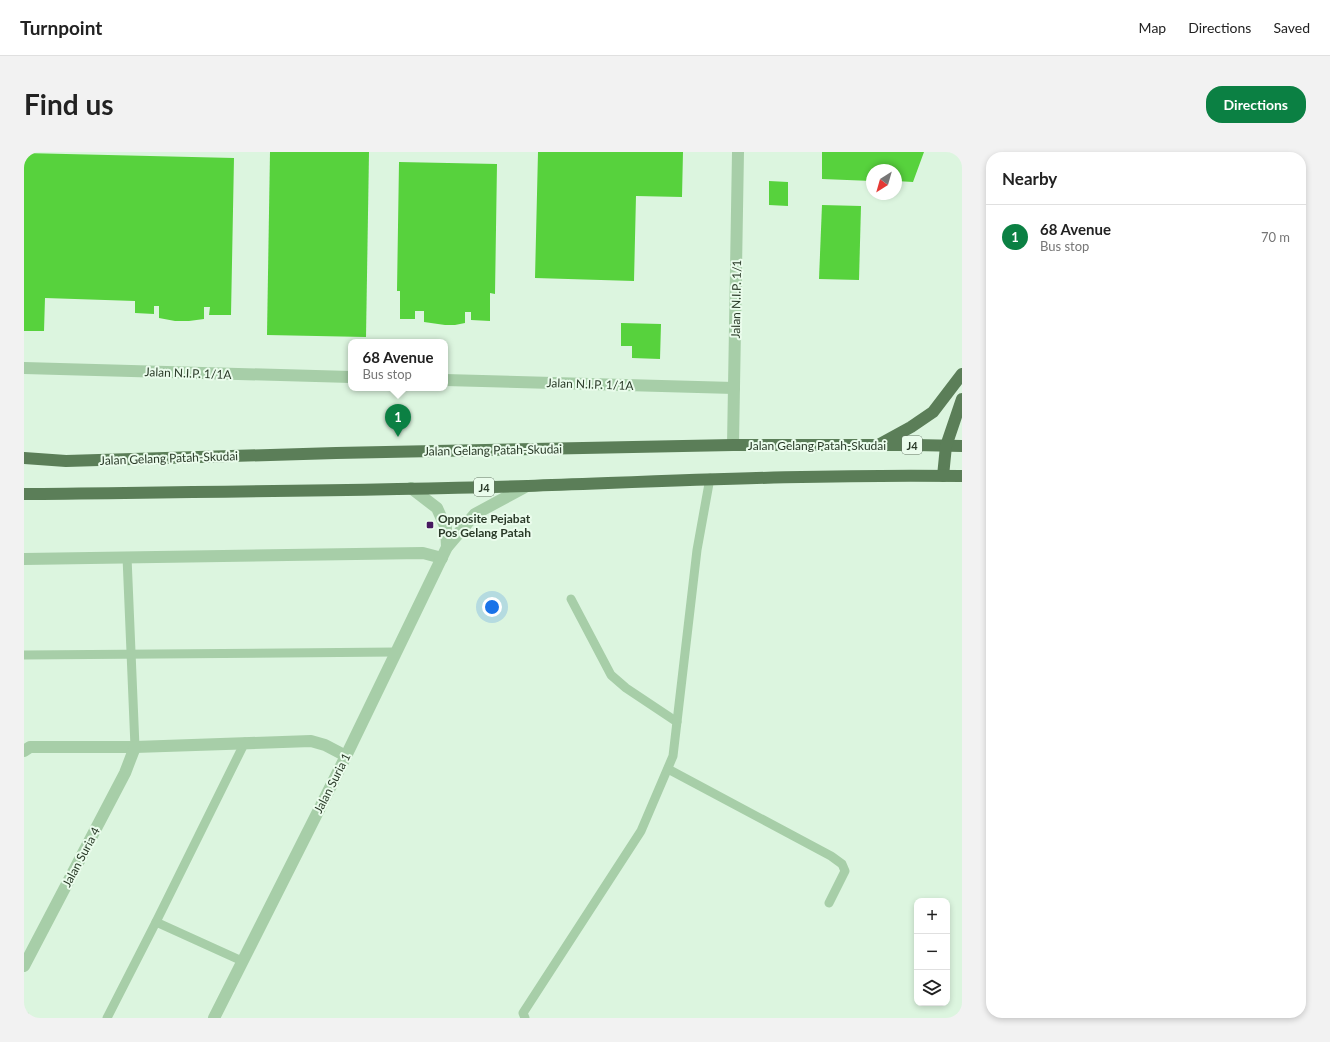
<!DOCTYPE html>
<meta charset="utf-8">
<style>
body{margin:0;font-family:Lato,sans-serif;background:#f2f2f2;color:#222}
.controls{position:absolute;right:12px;bottom:12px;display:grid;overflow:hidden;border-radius:8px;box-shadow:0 2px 6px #0003}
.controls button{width:36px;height:36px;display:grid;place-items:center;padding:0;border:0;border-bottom:1px solid #e0e0e0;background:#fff;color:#222;font:20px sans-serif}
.compass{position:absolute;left:842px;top:12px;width:36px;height:36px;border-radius:50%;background:#fff;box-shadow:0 2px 6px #0003;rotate:217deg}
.you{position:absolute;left:468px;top:455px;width:14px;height:14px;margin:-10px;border:3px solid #fff;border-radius:50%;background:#1a73e8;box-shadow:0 0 0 6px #1a73e833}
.badge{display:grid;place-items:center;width:26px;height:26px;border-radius:50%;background:#0b8043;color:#fff;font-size:13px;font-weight:700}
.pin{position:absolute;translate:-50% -33px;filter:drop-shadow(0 1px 2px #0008)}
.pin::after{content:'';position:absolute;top:21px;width:14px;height:12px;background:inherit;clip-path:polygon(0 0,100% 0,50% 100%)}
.popup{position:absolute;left:324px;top:187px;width:100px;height:52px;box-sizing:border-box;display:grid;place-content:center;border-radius:8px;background:#fff;filter:drop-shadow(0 1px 3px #0005);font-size:13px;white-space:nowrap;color:#767676}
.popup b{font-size:15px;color:#222}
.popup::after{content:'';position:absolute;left:50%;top:100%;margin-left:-8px;border:8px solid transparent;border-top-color:#fff}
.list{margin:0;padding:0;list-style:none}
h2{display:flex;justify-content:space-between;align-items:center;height:52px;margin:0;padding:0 16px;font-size:17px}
h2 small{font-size:13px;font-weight:400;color:#767676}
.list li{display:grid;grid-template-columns:26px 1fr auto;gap:12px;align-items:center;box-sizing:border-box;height:64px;padding:0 16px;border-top:1px solid #e0e0e0}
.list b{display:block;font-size:15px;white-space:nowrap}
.list p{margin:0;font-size:13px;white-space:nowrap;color:#767676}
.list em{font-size:13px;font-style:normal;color:#767676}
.icon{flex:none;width:22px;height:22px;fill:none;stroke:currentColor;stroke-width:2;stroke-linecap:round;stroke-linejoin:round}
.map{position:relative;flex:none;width:938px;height:866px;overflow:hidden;border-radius:16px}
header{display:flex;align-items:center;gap:24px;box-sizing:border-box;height:56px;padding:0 20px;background:#fff;border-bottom:1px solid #e0e0e0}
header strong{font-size:19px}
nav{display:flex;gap:22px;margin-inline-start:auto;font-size:14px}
.intro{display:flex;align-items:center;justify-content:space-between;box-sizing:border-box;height:96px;padding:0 24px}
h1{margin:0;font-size:28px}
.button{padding:10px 18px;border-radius:16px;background:#0b8043;color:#fff;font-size:14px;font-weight:700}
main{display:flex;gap:24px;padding:0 24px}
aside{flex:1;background:#fff;border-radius:16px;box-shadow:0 2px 6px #0003}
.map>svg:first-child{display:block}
</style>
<header>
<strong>Turnpoint</strong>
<nav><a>Map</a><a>Directions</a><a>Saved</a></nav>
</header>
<div class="intro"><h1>Find us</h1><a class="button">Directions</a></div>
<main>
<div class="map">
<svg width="938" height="866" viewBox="0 0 938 866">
<rect width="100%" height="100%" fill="#dcf5df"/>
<!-- building -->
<g fill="#57d23d">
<polygon points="246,0 345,0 342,185 243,183"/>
<polygon points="514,0 659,0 658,45 612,44 610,129 511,126"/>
<polygon points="798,0 900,0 889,30 872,29 872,18 848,18 848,29 798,27"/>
<polygon points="0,1 210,6 207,163 185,163 186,155 180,155 180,167 165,169 151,169 135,166 135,154 130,154 130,162 111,161 111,149 21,146 20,179 0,179"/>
<polygon points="375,10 473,12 471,142 466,141 466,169 447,168 447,160 441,160 441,171 431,173 421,173 400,170 400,159 391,159 391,167 376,167 376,139 373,139"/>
<polygon points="745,29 764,30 764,54 745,53"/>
<polygon points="798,53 837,54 835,128 795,127"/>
<polygon points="597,171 637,172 636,207 608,206 608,194 597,194"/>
</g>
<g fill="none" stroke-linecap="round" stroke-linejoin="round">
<!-- lane -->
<g stroke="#a7cea8" stroke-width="9">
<polyline points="103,405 111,595"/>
<polyline points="547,447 587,523 602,536 653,570"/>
<polyline points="0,503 372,500"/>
<polyline points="644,617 807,704 818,712 821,719 805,751"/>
<polyline points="132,770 218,809"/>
<polyline points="83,866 132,770 221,590"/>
<polyline points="501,866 499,861 617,679 649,604 673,398 686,326"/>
</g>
<!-- street -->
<g stroke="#a7cea8" stroke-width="12">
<polyline points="0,216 327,225"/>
<polyline points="421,228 710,236"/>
<polyline points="709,293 714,0"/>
<polyline points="387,336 413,356 422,376 423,395"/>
<polyline points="0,407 399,401 418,406"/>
<polyline points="0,599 6,595 111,595 287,589 301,593 322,604"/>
<polyline points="0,814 101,621 111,595"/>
<polyline points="0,865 0,866"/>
<polyline points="190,866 322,604 423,395 451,362 503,334"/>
</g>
<!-- primary -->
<g stroke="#5b7e58" stroke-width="12">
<polyline points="856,292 887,275 909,260 938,222"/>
<polyline points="0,306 42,309 312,301 709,293 891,293 938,294"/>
<polyline points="919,324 922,294 938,247"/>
<path d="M 0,342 C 168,340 336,339 504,334 C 649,329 793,322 938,324"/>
</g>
</g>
<!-- markers -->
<rect fill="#471960" stroke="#eafcec" stroke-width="1.5" x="402" y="369" width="8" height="8" rx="2"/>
<g text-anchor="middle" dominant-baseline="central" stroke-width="4" stroke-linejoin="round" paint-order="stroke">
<!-- shield labels -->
<g fill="#eafcec" stroke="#647463" stroke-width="1">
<rect x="878" y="284" width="20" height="18" rx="3"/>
<rect x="450" y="326" width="20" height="18" rx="3"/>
</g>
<g font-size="11" font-weight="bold" fill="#2a3a28">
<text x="888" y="293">J4</text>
<text x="460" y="335">J4</text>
</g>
<!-- street labels -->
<g font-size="12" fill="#2a3a28" stroke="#eafcec">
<text transform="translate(712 147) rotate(-89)">Jalan N.I.P. 1/1</text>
<text transform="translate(164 221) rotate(2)">Jalan N.I.P. 1/1A</text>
<text transform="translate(566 232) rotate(2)">Jalan N.I.P. 1/1A</text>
<text x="793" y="293">Jalan Gelang Patah-Skudai</text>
<text transform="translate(469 298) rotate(-1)">Jalan Gelang Patah-Skudai</text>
<text transform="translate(145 306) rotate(-2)">Jalan Gelang Patah-Skudai</text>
<text transform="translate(308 631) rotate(-63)">Jalan Suria 1</text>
<text transform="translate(57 705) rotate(-62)">Jalan Suria 4</text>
</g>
<!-- poi labels -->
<g font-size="12" font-weight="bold" fill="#2a3a28" stroke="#eafcec" text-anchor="start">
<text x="414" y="366">Opposite Pejabat<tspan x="414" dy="14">Pos Gelang Patah</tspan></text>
</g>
</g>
</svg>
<div class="controls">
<button>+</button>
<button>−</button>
<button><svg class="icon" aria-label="layers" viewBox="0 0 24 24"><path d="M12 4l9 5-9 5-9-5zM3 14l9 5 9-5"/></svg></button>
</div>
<svg class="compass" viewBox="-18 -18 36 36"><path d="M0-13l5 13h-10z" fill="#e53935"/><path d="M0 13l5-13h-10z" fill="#767676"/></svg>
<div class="you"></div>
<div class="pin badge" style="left:374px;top:285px">1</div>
<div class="popup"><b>68 Avenue</b>Bus stop</div>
</div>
<aside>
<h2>Nearby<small></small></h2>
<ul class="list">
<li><span class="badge">1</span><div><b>68 Avenue</b><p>Bus stop</p></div><em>70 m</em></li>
</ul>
</aside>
</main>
